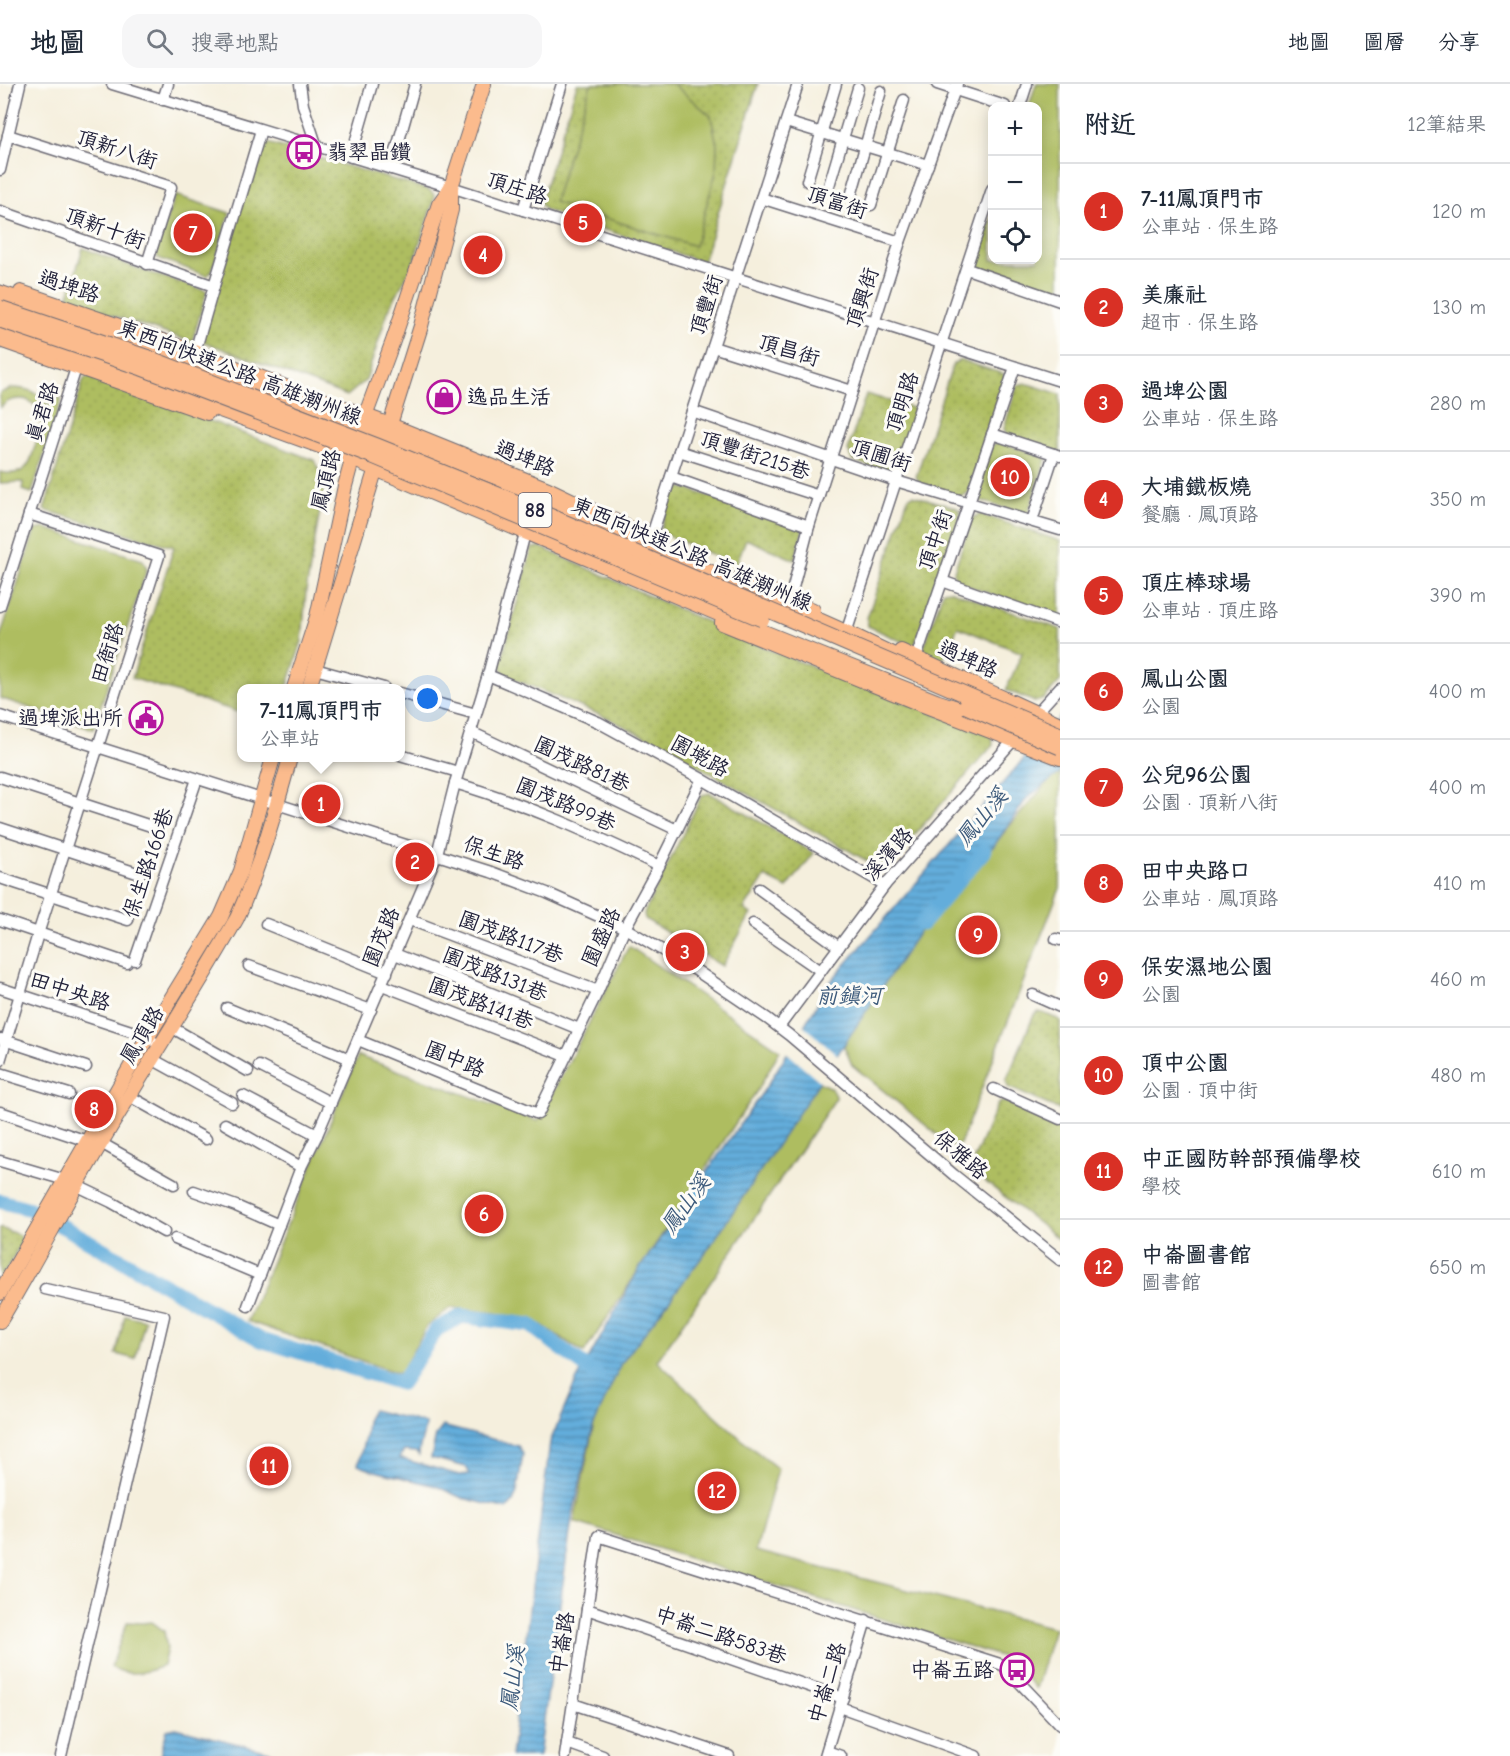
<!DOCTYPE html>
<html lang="zh-TW">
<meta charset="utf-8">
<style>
body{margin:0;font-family:"Comic Neue","LXGW WenKai TC",sans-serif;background:#f6f6f7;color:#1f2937}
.controls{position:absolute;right:18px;top:18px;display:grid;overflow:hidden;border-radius:12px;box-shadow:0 3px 15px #0003}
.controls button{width:54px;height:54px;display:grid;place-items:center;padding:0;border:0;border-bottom:2px solid #e0e1e3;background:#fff;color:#1f2937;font:30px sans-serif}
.you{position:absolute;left:428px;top:615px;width:21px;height:21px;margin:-15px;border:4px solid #fff;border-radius:50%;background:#1a73e8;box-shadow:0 0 0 9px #1a73e833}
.badge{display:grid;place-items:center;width:39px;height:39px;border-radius:50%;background:#d93025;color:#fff;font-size:20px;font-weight:700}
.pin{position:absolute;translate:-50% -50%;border:3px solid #fff;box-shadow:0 2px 6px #0006}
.popup{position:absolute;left:237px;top:600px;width:168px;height:78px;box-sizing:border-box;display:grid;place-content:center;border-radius:12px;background:#fff;filter:drop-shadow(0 2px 4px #0005);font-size:20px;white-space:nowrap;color:#747a83}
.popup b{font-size:22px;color:#1f2937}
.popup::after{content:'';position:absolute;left:50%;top:100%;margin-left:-12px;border:12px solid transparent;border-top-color:#fff}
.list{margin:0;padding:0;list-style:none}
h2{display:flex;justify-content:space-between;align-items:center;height:78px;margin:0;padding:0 24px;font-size:26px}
h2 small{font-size:20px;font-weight:400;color:#747a83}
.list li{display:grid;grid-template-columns:39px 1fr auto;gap:18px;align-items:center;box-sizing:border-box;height:96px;padding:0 24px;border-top:2px solid #e0e1e3}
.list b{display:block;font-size:22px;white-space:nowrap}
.list p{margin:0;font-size:20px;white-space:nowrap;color:#747a83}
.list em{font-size:20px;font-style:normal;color:#747a83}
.icon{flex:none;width:33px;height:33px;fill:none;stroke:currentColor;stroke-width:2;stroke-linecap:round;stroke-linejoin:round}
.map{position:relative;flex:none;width:1060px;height:1672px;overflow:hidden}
header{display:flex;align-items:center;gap:36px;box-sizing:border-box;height:84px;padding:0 30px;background:#fff;border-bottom:2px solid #e0e1e3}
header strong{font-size:28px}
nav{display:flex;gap:33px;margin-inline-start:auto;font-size:21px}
.search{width:420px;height:54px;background:#f6f6f7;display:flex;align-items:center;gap:15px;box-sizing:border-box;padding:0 21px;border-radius:18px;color:#747a83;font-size:22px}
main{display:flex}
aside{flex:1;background:#fff}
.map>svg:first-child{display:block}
</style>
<header>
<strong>地圖</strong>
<div class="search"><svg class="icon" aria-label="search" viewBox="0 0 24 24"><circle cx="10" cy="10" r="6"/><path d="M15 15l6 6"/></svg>搜尋地點</div>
<nav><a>地圖</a><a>圖層</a><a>分享</a></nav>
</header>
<main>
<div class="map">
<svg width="1060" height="1672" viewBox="0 0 1060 1672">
<defs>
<pattern id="grass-dots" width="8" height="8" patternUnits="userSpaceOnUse" patternTransform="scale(1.5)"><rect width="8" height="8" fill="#aebd60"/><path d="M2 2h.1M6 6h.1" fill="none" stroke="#95a254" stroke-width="1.8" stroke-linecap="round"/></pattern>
<pattern id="water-rules" width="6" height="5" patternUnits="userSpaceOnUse" patternTransform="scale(1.5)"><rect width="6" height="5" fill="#63addb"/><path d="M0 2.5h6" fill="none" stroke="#518cb3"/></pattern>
</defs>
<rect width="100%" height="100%" fill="#fdfcf7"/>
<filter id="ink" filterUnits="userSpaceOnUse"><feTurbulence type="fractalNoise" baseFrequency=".0167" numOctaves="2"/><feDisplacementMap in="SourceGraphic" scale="12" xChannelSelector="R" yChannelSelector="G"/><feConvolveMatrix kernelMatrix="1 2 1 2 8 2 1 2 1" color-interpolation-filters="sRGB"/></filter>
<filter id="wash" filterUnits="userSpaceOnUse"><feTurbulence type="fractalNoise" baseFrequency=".008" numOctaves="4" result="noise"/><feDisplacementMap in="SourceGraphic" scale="24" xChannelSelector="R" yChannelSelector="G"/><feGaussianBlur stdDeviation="1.35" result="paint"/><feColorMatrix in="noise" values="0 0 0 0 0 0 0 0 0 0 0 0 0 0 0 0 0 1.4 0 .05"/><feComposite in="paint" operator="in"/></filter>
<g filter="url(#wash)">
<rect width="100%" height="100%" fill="#f5efdd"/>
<!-- grass -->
<g fill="url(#grass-dots)" stroke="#68704e" stroke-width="1.5">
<polygon points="577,0 758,0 703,178 545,126 540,119"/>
<polygon points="264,58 430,106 435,112 413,180 388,227 366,296 347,312 199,256 258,62"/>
<polygon points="83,164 139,185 207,207 192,258 67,216"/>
<polygon points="960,276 1004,290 1006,298 968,409 961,413 921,401 916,393 953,280"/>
<polygon points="91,292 314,376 324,395 324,404 306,507 302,557 287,604 242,604 241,629 132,594 174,463 44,426 84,294"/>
<polygon points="1025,299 1060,310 1060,368 1007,351 1004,345 1017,301"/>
<polygon points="866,310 916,325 897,387 891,390 852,376 848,366"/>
<polygon points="681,403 800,441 803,446 795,476 746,455 736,481 666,451 661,444 672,406"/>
<polygon points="913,411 957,424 961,429 914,563 868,542 867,534 908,414"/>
<polygon points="980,430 1060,457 1060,534 957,498 953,490 972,434"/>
<polygon points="540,463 770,566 992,652 993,661 889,780 884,782 871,779 657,659 610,635 504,591 500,581 532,464"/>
<polygon points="949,506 1060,545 1060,597 1044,615 1035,618 1006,606 1022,569 958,543 942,577 925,569 924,563 943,507"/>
<polygon points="710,709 814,769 787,804 765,793 744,825 751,830 722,882 645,835 644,829 702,711"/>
<polygon points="1038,928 1043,929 1060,936 1060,1026 1008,1003 1006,997 1034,931"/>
<polygon points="1001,1018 1006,1018 1060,1043 1060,1156 977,1091 973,1085 973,1077 997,1021"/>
<polygon points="0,1144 20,1151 22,1158 0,1196"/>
</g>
<!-- green -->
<g fill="#aebd60" stroke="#68704e" stroke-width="1.5">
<polygon points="591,0 673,0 711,32 717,61 716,88 695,162 554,118"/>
<polygon points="1036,0 1060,0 1060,209 975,183 992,131 992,176 1038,176 1038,22 1029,22"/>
<polygon points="175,111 230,129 212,187 207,192 158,174 155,169"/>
<path d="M 12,304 C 28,304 39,308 49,322 L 53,312 L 62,315 L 32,409 L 22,406 L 23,398 L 0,399 L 0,388 C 8,390 16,390 23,386 C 30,381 32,372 34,365 C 36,358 40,350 41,342 C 43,330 34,315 21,315 C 12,315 6,317 0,324 L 0,309 Z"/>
<polygon points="997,358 1043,372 1046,376 1028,429 1023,430 976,415 975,410 991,363"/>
<polygon points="45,444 143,476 147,485 93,645 0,614 0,553 35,446"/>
<polygon points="1060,684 1060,804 960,1060 951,1062 852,981 844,962 853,939 874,898"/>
<polygon points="629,862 780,966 760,1002 584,1269 540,1240 495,1229 450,1224 427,1242 400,1290 247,1237 358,972 538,1037"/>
<polygon points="816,996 831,1004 836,1014 657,1277 740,1354 778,1385 756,1467 1054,1544 1036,1605 1009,1575 574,1438 599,1315 684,1177"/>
<polygon points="125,1231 145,1236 135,1275 116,1270"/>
<path d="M 127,1538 L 142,1539 L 152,1538 L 164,1547 L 167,1564 L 163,1582 C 144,1589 129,1593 111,1583 Z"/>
</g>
<!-- water -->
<g fill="url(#water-rules)" stroke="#42688b" stroke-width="1.5">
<polygon points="1060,633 1060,689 1027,714 994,762 952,798 709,1164 621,1280 593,1343 572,1434 539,1672 511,1672 550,1358 576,1297 639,1185 769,999 832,896"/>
<path d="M 372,1326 L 425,1339 C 425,1351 419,1359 419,1371 L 416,1368 L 404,1367 L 399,1374 L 459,1391 L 470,1390 L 466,1383 L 431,1374 L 436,1351 L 443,1342 L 518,1362 L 523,1370 L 517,1408 L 513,1418 L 507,1425 L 462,1414 L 436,1402 L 371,1386 L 358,1381 L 366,1349 L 367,1335 Z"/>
<polygon points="176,1644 273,1669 282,1672 160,1672 167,1646"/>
</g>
<!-- pier -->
<polygon fill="#f5efdd" points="802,940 840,973 822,999 785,967"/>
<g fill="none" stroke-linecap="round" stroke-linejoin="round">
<!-- river -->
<g stroke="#63addb" stroke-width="15">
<polyline points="922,840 984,767"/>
<polyline points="0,1117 30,1125 71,1147 261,1256 401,1299 437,1245 462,1232 530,1241 598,1292"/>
</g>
</g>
</g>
<g filter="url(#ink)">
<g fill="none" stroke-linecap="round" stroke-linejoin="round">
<defs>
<g id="minor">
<polyline points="112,0 451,103 1060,297"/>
<polyline points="300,0 303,21 317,63"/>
<polyline points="937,0 1005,22"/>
<polyline points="163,16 168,0"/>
<polyline points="1020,22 1027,0"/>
<polyline points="786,38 928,81"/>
<polyline points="8,51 171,103 147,180"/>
<polyline points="351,73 372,0"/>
<polyline points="391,85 415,0"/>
<polyline points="0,86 20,0"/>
<polyline points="807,97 836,0"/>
<polyline points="828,105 858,4"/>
<polyline points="851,112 881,7"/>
<polyline points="761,114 900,158"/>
<polyline points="871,121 904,16"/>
<polyline points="523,126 562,0"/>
<polyline points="0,127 214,202 261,46"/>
<polyline points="967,185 1060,217"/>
<polyline points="713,263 852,307"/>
<polyline points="195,268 214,202"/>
<polyline points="692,327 896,397 1060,446"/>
<polyline points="992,350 1060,372"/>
<polyline points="679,367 819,412"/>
<polyline points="671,393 809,442"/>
<polyline points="1032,437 1054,370"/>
<polyline points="651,454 798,0"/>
<polyline points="942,497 1060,539"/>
<polyline points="790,515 809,442 900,158 957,0"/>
<polyline points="0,522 76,284"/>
<polyline points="848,543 992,105"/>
<polyline points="916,574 1015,283"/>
<polyline points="315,585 384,604"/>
<polyline points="488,591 598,638 702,695 885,801"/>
<polyline points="400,609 476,630"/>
<polyline points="0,632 491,788 547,809 625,844 697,887 768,935 789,951 954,1091 1060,1176"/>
<polyline points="1032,634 1060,603"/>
<polyline points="471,648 677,746"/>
<polyline points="400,671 458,688"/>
<polyline points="0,693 154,743"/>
<path d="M 455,699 C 526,720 593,750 659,782"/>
<polyline points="0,744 140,790"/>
<polyline points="0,794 128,836"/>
<polyline points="759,805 839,863"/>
<polyline points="0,836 127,879"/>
<polyline points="410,836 598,907"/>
<polyline points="266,840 387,889"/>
<polyline points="753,840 821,887"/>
<polyline points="1056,855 1060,856"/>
<polyline points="395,870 579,945"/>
<polyline points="135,876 197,695"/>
<polyline points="249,882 371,926"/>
<polyline points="382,901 566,972"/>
<polyline points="0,904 131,947 153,957"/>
<polyline points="1033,911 1060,923"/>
<polyline points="227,924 350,975"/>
<polyline points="171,943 248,987"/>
<polyline points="779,943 885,801 1018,651"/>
<polyline points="1,955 86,983"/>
<polyline points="358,956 538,1030 598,907 625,844 659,782 702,695"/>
<polyline points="152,975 232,1019"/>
<polyline points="0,977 38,850 159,472 29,430"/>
<polyline points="259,982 331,1019"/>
<polyline points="0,989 69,1010"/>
<polyline points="994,1005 1060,1035"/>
<polyline points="129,1012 206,1055"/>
<polyline points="243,1012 317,1051"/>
<polyline points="0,1028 87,1057"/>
<polyline points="225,1040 301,1083"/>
<polyline points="101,1059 174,1100"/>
<polyline points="0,1077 65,1096 111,1118 164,1148"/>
<polyline points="194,1107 236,1122 279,1141"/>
<polyline points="175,1155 260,1191"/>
<polyline points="45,1205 164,1232 61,1672"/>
<polyline points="248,1222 301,1083 317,1051 437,770 455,699 488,591 524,453"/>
<polyline points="587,1525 843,1614"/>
<polyline points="573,1620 729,1672"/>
<polyline points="840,1623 976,1672"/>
<polyline points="567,1659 603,1672"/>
<polyline points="827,1667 841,1672"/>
<polyline points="565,1672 598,1452 1003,1581 1060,1641"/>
<polyline points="825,1672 866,1536"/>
</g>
<g id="major">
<polyline points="21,208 195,268 288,304"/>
<polyline points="0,256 207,329"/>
<polyline points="315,313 390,341 548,405 646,452"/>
<polyline points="363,338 393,257 439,120 451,103"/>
<polyline points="387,350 421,242 451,126 451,103 484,0"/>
<polyline points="740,493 813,526"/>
<polyline points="722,539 913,617 1060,674"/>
<polyline points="901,567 1060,640"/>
<polyline points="294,604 317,533 345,402 355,365"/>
<polyline points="309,604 379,374"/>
<polyline points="0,1209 147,954 221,833 241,787 273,674"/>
<path d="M 0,1237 C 36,1177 68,1114 104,1054 C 148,980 195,908 237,834 C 260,782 275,728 290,674"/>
</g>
<g id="highway">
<polyline points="0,209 57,228 302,316 494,392 847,549 912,580"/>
<polyline points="0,246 332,366 760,547 937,618 977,631"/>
</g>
</defs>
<!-- minor casing -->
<use href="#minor" stroke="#6c6a74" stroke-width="13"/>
<!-- major casing -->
<use href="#major" stroke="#6c6a74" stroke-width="16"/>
<!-- highway casing -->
<use href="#highway" stroke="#6c6a74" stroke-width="17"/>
<!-- minor -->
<use href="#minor" stroke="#fff" stroke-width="10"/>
<!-- major -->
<use href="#major" stroke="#fbbb8d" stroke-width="14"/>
<!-- highway -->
<use href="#highway" stroke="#fbbb8d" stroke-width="15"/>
<defs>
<g id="highway-bridge">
<polyline points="0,224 146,273 377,362 540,428 1060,651"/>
<polyline points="0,236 142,284 373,372 762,535"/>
<polyline points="966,622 1060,663"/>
</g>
</defs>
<!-- highway-bridge casing -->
<use href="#highway-bridge" stroke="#6c6a74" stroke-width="17" stroke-linecap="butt"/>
<!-- highway-bridge -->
<use href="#highway-bridge" stroke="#fbbb8d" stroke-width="15"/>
</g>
</g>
<!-- icons -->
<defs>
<symbol id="bus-ring" viewBox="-11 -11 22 22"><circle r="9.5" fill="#fdfcf7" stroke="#b5179e" stroke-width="1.5"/><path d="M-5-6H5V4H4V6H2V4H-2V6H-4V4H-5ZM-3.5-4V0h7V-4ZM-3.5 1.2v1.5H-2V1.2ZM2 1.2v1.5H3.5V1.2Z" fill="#b5179e"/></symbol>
<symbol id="shop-ring" viewBox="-11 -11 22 22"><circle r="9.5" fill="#fdfcf7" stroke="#b5179e" stroke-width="1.5"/><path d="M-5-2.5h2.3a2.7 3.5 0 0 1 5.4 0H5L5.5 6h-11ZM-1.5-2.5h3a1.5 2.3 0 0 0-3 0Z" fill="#b5179e"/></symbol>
<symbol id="civic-ring" viewBox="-11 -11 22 22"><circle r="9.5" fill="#fdfcf7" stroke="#b5179e" stroke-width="1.5"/><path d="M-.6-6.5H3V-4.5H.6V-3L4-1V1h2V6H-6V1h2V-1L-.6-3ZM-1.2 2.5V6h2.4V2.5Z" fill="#b5179e"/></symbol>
</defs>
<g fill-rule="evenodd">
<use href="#bus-ring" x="285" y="49" width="38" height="38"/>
<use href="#shop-ring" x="425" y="294" width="38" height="38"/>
<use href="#civic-ring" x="127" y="615" width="38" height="38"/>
<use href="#bus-ring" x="998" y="1567" width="38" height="38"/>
</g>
<g text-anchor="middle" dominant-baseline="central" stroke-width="6" stroke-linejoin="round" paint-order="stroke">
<!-- shield labels -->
<rect fill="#fdfcf7" stroke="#646373" stroke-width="1.5" x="518.5" y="409" width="33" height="34" rx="4.5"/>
<g font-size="20" font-weight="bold" fill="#22223b">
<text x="535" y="426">88</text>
</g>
<!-- street labels -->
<g font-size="21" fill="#22223b" stroke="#fdfcf7">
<text transform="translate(117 65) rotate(18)">頂新八街</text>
<text transform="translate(517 104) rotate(18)">頂庄路</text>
<text transform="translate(837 118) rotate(18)">頂富街</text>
<text transform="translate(105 144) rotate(20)">頂新十街</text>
<text transform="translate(69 202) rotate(18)">過埤路</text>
<text transform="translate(862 214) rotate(-72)">頂興街</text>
<text transform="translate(706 221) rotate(-72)">頂豐街</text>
<text transform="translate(789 266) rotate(17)">頂昌街</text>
<text transform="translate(240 288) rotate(21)">東西向快速公路 高雄潮州線</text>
<text transform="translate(902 318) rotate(-72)">頂明路</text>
<text transform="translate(42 328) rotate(-72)">真君路</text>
<text transform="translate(755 371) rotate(18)">頂豐街215巷</text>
<text transform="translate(881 371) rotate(18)">頂圃街</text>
<text transform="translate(525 374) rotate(22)">過埤路</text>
<text transform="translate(326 396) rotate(-76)">鳳頂路</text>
<text transform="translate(935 456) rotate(-71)">頂中街</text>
<text transform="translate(692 470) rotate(23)">東西向快速公路 高雄潮州線</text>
<text transform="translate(107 569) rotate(-72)">田衙路</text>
<text transform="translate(968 575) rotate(24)">過埤路</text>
<text transform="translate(700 672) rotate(29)">園墘路</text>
<text transform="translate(582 680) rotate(25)">園茂路81巷</text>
<text transform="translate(566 720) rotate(23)">園茂路99巷</text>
<text transform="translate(494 769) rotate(19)">保生路</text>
<text transform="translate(888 770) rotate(-49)">溪濱路</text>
<text transform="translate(148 779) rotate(-71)">保生路166巷</text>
<text transform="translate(381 853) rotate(-67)">園茂路</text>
<text transform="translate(511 853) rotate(21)">園茂路117巷</text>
<text transform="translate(601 853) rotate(-65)">園盛路</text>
<text transform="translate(495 890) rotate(22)">園茂路131巷</text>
<text transform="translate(70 907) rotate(18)">田中央路</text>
<text transform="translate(481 919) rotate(21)">園茂路141巷</text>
<text transform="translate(142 951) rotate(-59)">鳳頂路</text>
<text transform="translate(455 975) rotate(22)">園中路</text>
<text transform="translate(961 1071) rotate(40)">保雅路</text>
<text transform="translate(721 1551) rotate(19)">中崙二路583巷</text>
<text transform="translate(562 1559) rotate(-81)">中崙路</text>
<text transform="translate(827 1599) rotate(-73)">中崙二路</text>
</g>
<!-- poi labels -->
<g font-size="21" fill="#22223b" stroke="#fdfcf7" text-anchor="start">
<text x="327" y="68">翡翠晶鑽</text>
<text x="467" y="313">逸品生活</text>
<text x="123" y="634" text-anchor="end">過埤派出所</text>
<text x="994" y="1586" text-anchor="end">中崙五路</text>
</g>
<!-- water labels -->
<g font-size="22" font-style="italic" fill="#3c5a7b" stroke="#fdfcf7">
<text transform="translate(982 733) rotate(-50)">鳳山溪</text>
<text x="849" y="912">前鎮河</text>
<text transform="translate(686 1120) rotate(-54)">鳳山溪</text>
<text transform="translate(513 1594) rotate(-83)">鳳山溪</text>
</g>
</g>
</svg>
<div class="controls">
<button>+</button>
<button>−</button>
<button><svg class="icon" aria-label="locate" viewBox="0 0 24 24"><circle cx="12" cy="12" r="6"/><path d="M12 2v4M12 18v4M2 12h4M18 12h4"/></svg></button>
</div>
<div class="you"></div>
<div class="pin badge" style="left:321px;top:720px">1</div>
<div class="popup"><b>7-11鳳頂門市</b>公車站</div>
<div class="pin badge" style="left:415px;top:778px">2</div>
<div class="pin badge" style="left:685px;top:868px">3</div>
<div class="pin badge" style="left:483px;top:171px">4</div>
<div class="pin badge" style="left:583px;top:139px">5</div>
<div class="pin badge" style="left:484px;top:1130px">6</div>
<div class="pin badge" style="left:193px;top:149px">7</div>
<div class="pin badge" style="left:94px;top:1025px">8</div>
<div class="pin badge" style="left:978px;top:851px">9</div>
<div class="pin badge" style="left:1010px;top:393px">10</div>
<div class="pin badge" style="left:269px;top:1382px">11</div>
<div class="pin badge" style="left:717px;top:1407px">12</div>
</div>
<aside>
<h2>附近<small>12筆結果</small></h2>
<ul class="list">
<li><span class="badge">1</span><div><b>7-11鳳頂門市</b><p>公車站 · 保生路</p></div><em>120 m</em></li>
<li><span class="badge">2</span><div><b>美廉社</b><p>超市 · 保生路</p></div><em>130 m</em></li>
<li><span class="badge">3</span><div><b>過埤公園</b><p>公車站 · 保生路</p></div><em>280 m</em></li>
<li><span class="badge">4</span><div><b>大埔鐵板燒</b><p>餐廳 · 鳳頂路</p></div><em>350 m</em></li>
<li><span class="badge">5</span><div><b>頂庄棒球場</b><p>公車站 · 頂庄路</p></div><em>390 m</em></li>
<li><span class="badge">6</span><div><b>鳳山公園</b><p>公園</p></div><em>400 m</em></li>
<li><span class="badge">7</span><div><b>公兒96公園</b><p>公園 · 頂新八街</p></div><em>400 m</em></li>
<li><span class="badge">8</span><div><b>田中央路口</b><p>公車站 · 鳳頂路</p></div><em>410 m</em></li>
<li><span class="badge">9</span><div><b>保安濕地公園</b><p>公園</p></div><em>460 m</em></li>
<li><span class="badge">10</span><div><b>頂中公園</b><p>公園 · 頂中街</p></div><em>480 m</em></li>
<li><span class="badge">11</span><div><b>中正國防幹部預備學校</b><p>學校</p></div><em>610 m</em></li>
<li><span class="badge">12</span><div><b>中崙圖書館</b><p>圖書館</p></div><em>650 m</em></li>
</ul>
</aside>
</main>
